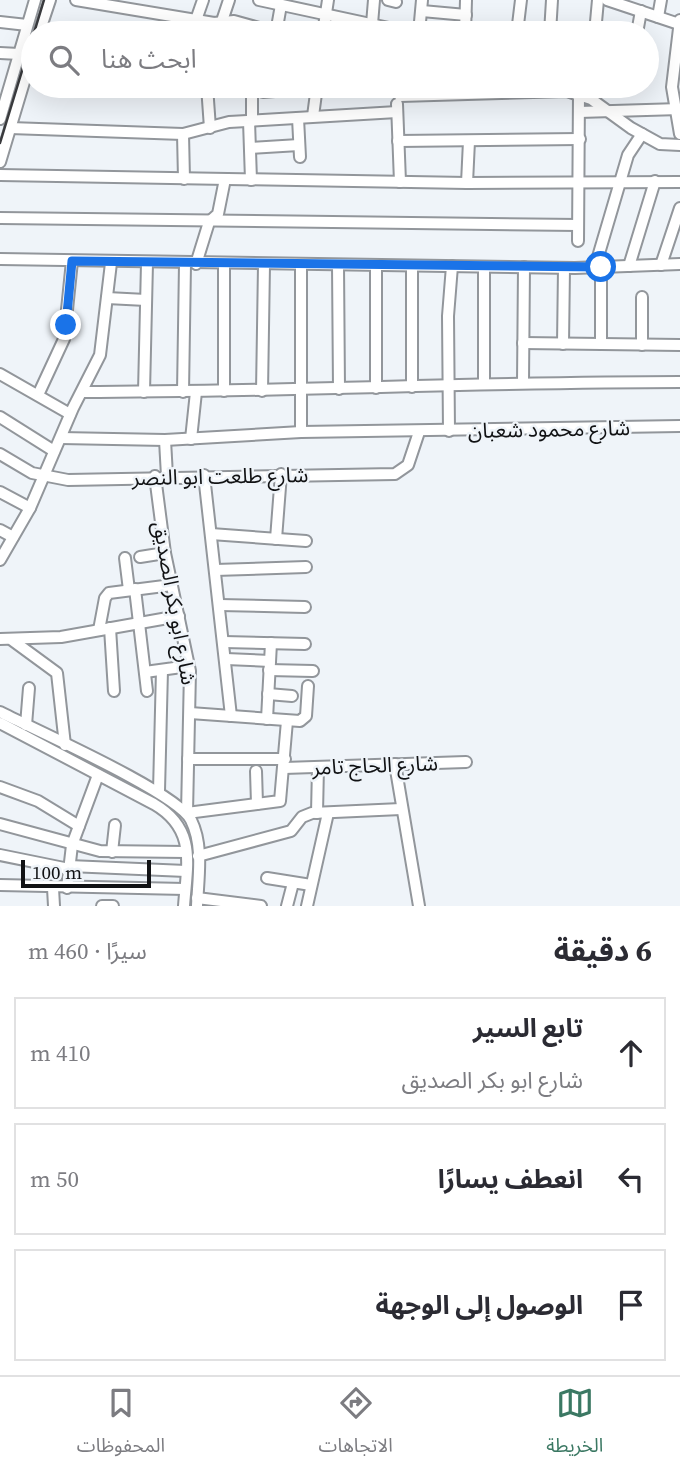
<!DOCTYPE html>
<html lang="ar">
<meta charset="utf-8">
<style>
body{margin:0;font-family:"Source Serif 4","Noto Sans Arabic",serif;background:#f2f2f3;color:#2b2b33;direction:rtl}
.scale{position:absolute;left:21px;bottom:18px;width:130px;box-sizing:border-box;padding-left:7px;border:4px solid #111214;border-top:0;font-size:19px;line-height:24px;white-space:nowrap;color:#111214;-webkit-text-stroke:5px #eff4f9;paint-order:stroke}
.stop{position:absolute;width:21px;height:21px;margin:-16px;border:5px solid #1a73e8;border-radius:50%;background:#fff}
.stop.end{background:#1a73e8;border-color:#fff;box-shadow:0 2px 7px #0008}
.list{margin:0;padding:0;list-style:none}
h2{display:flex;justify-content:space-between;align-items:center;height:91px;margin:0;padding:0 28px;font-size:30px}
h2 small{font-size:23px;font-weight:400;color:#7c7c81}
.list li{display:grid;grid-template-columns:46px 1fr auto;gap:21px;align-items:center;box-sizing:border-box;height:112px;margin:0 14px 14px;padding:0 14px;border:2px solid #e1e1e2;border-radius:0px}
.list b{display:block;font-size:26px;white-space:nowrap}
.list p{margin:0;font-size:23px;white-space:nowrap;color:#7c7c81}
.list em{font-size:23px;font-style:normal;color:#7c7c81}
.icon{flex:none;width:38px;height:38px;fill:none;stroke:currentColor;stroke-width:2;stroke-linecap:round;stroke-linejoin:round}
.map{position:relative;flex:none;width:680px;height:906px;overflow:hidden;direction:ltr}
.search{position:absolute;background:#fff;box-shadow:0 7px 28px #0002;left:21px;right:21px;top:21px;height:77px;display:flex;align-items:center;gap:18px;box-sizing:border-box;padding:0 24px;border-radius:38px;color:#7c7c81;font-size:26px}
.sheet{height:469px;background:#fff}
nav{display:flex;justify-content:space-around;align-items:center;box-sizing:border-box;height:98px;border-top:2px solid #e1e1e2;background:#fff;font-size:19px;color:#7c7c81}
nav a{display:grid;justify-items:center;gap:4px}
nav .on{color:#3b7863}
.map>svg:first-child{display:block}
</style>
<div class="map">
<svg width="680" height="906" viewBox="0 0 680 906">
<rect width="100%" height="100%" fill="#eff4f9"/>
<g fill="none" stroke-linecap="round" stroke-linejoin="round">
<defs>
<g id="street">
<polyline points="76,0 214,23 234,21 277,33"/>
<polyline points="259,0 412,33"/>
<polyline points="388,0 396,2"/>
<polyline points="607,0 679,24"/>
<polyline points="422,11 466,15"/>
<polyline points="658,17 661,0"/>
<polyline points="196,20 203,0"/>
<polyline points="680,20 672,87 680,134"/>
<polyline points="0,22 27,25"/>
<polyline points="372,24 374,0"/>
<polyline points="552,27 583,33"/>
<polyline points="39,33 50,0"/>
<polyline points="218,33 229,0"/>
<polyline points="276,33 281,5"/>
<polyline points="323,33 328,0"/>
<polyline points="419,33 422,0"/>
<polyline points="465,33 466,0"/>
<polyline points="517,33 521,0"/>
<polyline points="550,33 552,0"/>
<polyline points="595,33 598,0"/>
<polyline points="637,33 641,11"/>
<polyline points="0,53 19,54"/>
<polyline points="207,86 210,128"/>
<polyline points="247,86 263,92 334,86"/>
<polyline points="397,86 400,96 567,91 591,99 631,128 660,144 680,145"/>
<polyline points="252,88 252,120"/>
<polyline points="397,104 400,182"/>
<polyline points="579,112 680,109"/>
<polyline points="313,116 317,86"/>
<polyline points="298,118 300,157"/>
<polyline points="0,119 35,0"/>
<polyline points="249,121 251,180"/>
<polyline points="10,128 183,134 229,122 397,112"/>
<polyline points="183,134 184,179"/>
<polyline points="398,141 580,139"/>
<polyline points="250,148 299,145"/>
<polyline points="0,162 33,52"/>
<polyline points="0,175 467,183 680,182"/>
<polyline points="467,183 469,141"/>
<polyline points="0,218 578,225"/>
<polyline points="578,241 579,93"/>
<polyline points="0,259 575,268 680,264"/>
<polyline points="196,264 209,222 218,214 225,179"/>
<polyline points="338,265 339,389"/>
<polyline points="661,265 680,208"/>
<polyline points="412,266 412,387"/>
<polyline points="629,266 655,181"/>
<polyline points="595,267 628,155 642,134"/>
<polyline points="601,267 601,344"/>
<polyline points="642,297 642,345"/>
<polyline points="107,298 146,300"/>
<polyline points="523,343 680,345"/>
<polyline points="563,344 564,268"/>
<polyline points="0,374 70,414"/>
<polyline points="523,382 524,267"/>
<polyline points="484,383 484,267"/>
<polyline points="376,388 376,266"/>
<polyline points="224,391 224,264"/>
<polyline points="262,391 264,265"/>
<path d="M 82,392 C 281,392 481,382 680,382"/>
<polyline points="144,392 147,263"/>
<polyline points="183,392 185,264"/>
<polyline points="38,395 64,339 72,261"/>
<polyline points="0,417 54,451"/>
<polyline points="449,431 448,316 452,266"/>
<polyline points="301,432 301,265"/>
<polyline points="61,438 165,440 301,432 680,426"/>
<polyline points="191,439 196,392"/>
<polyline points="165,440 167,476"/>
<polyline points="0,454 32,473 68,480 395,474 408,465 419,432"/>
<polyline points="204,475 231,716"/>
<polyline points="155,476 165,553 190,671 187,813 280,801 287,721"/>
<polyline points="0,492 30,508"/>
<polyline points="0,530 13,537"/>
<polyline points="211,534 306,541"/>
<polyline points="276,539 281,474"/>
<polyline points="140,557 165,553"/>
<polyline points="125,558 129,590"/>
<polyline points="0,560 30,508 73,408 100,355 111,263"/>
<polyline points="215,570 306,567"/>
<polyline points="135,589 147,691"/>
<polyline points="220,605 305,607"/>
<polyline points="110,628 114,691"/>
<polyline points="99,630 105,598 109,593 172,585"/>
<polyline points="0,639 61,637 179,616"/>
<polyline points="12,640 57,673 65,745"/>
<polyline points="224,642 305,644"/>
<polyline points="226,659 270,661"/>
<polyline points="269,670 313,671"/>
<polyline points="145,672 189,666"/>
<polyline points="268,694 292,696"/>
<path d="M 0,712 C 35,730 178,793 191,820 C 204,846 198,879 197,906"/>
<polyline points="190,713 300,721 306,716 308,686"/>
<polyline points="267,719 271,643"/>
<path d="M 0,723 L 154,804 C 197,829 187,864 184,906"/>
<polyline points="26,725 29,688"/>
<polyline points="188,759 285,759"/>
<polyline points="395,764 419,906"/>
<polyline points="284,768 466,762"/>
<polyline points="256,771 257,804"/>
<polyline points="0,787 38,801 79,826"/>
<polyline points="159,791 162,670"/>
<polyline points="317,813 318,767"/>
<polyline points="0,824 100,851 186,852"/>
<polyline points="112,852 115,825"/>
<polyline points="0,855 69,869"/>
<polyline points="198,856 291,831 302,817 312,813 401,809"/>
<polyline points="69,866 186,871"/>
<polyline points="267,878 311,885"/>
<polyline points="0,885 185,889"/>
<polyline points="53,888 54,906"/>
<polyline points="67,888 72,845 98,775"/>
<polyline points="197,898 261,906"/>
<polyline points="102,906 113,906"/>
<polyline points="287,906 293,883"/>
<polyline points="307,906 328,813"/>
</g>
</defs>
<!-- street casing -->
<use href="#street" stroke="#92969b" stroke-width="14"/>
<!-- street -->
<use href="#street" stroke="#fff" stroke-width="10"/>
<!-- rail -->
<g stroke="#393a3d" stroke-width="2.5">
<polyline points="34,33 44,0"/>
<polyline points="0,143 33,35"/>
</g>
</g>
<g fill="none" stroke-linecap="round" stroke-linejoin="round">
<!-- route -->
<polyline stroke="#1a73e8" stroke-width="9" points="66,325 72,261 601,267"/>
</g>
<g text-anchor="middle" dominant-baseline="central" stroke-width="5" stroke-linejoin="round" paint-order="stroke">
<!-- street labels -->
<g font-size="21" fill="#111214" stroke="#eff4f9">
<text transform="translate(549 429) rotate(-1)">شارع محمود شعبان</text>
<text transform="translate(220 476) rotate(-1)">شارع طلعت ابو النصر</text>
<text transform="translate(175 603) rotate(80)">شارع ابو بكر الصديق</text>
<text transform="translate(375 765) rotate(-2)">شارع الحاج تامر</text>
</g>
</g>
</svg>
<div class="scale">100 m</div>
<div class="stop" style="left:601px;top:267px"></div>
<div class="stop end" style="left:66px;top:325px"></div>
<div class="search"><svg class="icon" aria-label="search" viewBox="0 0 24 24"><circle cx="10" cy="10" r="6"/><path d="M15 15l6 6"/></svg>ابحث هنا</div>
</div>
<section class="sheet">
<h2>6 دقيقة<small>سيرًا · 460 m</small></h2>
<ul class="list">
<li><svg class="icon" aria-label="ahead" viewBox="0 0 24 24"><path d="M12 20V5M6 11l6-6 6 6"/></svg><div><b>تابع السير</b><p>شارع ابو بكر الصديق</p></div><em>410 m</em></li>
<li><svg class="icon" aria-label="left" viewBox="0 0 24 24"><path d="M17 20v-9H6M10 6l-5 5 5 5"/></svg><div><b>انعطف يسارًا</b></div><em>50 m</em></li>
<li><svg class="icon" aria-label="arrive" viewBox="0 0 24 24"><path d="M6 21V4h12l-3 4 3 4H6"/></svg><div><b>الوصول إلى الوجهة</b></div></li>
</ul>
</section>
<nav>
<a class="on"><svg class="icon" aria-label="map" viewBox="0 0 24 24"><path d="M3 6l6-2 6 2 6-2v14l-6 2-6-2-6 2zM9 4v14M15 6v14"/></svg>الخريطة</a>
<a><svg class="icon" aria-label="directions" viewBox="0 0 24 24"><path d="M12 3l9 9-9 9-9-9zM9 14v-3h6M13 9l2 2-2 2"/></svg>الاتجاهات</a>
<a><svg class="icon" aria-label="saved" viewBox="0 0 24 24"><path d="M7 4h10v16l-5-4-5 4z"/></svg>المحفوظات</a>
</nav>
